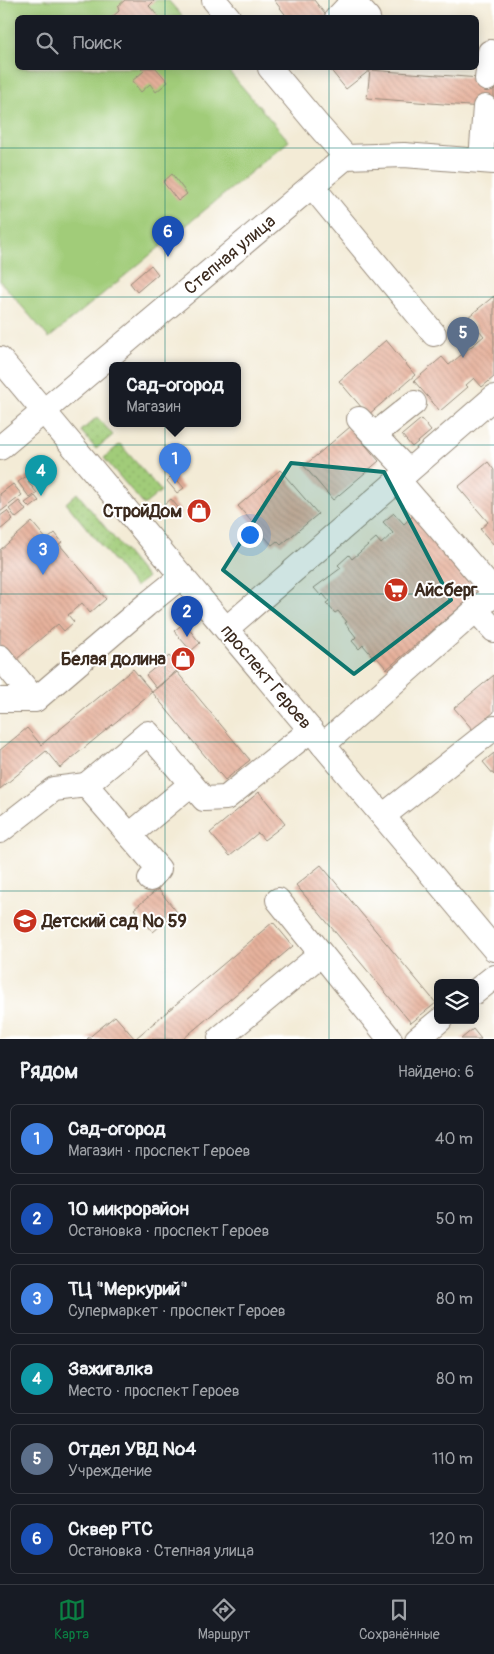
<!DOCTYPE html>
<html lang="ru">
<meta charset="utf-8">
<style>
body{margin:0;font-family:Pangolin,sans-serif;background:#242831;color:#f1f3f6}
.controls{position:absolute;right:15px;bottom:15px;display:grid;overflow:hidden;border-radius:8px;box-shadow:0 2px 12px #0003}
.controls button{width:45px;height:45px;display:grid;place-items:center;padding:0;border:0;border-bottom:1px solid #363941;background:#171b24;color:#f1f3f6;font:25px sans-serif}
.you{position:absolute;left:249px;top:534px;width:18px;height:18px;margin:-12px;border:4px solid #fff;border-radius:50%;background:#1a73e8;box-shadow:0 0 0 8px #1a73e833}
.badge{display:grid;place-items:center;width:32px;height:32px;border-radius:50%;background:#0b8043;color:#fff;font-size:16px;font-weight:700}
.pin{position:absolute;translate:-50% -41px;filter:drop-shadow(0 1px 2px #0008)}
.pin::after{content:'';position:absolute;top:26px;width:18px;height:15px;background:inherit;clip-path:polygon(0 0,100% 0,50% 100%)}
.popup{position:absolute;left:109px;top:362px;width:132px;height:65px;box-sizing:border-box;display:grid;place-content:center;border-radius:8px;background:#171b24;filter:drop-shadow(0 1px 4px #0005);font-size:16px;white-space:nowrap;color:#9ea1a6}
.popup b{font-size:19px;color:#f1f3f6}
.popup::after{content:'';position:absolute;left:50%;top:100%;margin-left:-10px;border:10px solid transparent;border-top-color:#171b24}
.list{margin:0;padding:0;list-style:none}
h2{display:flex;justify-content:space-between;align-items:center;height:65px;margin:0;padding:0 20px;font-size:21px}
h2 small{font-size:16px;font-weight:400;color:#9ea1a6}
.list li{display:grid;grid-template-columns:32px 1fr auto;gap:15px;align-items:center;box-sizing:border-box;height:70px;margin:0 10px 10px;padding:0 10px;border:1px solid #363941;border-radius:8px}
.list b{display:block;font-size:19px;white-space:nowrap}
.list p{margin:0;font-size:16px;white-space:nowrap;color:#9ea1a6}
.list em{font-size:16px;font-style:normal;color:#9ea1a6}
.icon{flex:none;width:28px;height:28px;fill:none;stroke:currentColor;stroke-width:2;stroke-linecap:round;stroke-linejoin:round}
.map{position:relative;flex:none;width:494px;height:1039px;overflow:hidden}
.search{position:absolute;background:#171b24;box-shadow:0 2px 12px #0003;left:15px;right:15px;top:15px;height:55px;display:flex;align-items:center;gap:12px;box-sizing:border-box;padding:0 18px;border-radius:8px;color:#9ea1a6;font-size:19px}
.sheet{height:545px;background:#171b24}
nav{display:flex;justify-content:space-around;align-items:center;box-sizing:border-box;height:70px;border-top:1px solid #363941;background:#171b24;font-size:14px;color:#9ea1a6}
nav a{display:grid;justify-items:center;gap:2px}
nav .on{color:#0b8043}
.map>svg:first-child{display:block}
</style>
<div class="map">
<svg width="494" height="1039" viewBox="0 0 494 1039">
<defs>
<pattern id="grass-dots" width="8" height="8" patternUnits="userSpaceOnUse" patternTransform="scale(1.25)"><rect width="8" height="8" fill="#a1cc79"/><path d="M2 2h.1M6 6h.1" fill="none" stroke="#8caf68" stroke-width="1.8" stroke-linecap="round"/></pattern>
<pattern id="building-back-hatch" width="6" height="6" patternUnits="userSpaceOnUse" patternTransform="scale(1.25)"><rect width="6" height="6" fill="#e6b19b"/><path d="M-1 5l2 2M0 0l6 6M5-1l2 2" fill="none" stroke="#c69885"/></pattern>
</defs>
<rect width="100%" height="100%" fill="#fff"/>
<filter id="ink" filterUnits="userSpaceOnUse"><feTurbulence type="fractalNoise" baseFrequency=".02" numOctaves="2"/><feDisplacementMap in="SourceGraphic" scale="10" xChannelSelector="R" yChannelSelector="G"/><feConvolveMatrix kernelMatrix="1 2 1 2 8 2 1 2 1" color-interpolation-filters="sRGB"/></filter>
<filter id="wash" filterUnits="userSpaceOnUse"><feTurbulence type="fractalNoise" baseFrequency=".0096" numOctaves="4" result="noise"/><feDisplacementMap in="SourceGraphic" scale="20" xChannelSelector="R" yChannelSelector="G"/><feGaussianBlur stdDeviation="1.12" result="paint"/><feColorMatrix in="noise" values="0 0 0 0 0 0 0 0 0 0 0 0 0 0 0 0 0 1.4 0 .05"/><feComposite in="paint" operator="in"/></filter>
<g filter="url(#wash)">
<rect width="100%" height="100%" fill="#f3ebd6"/>
<!-- grass -->
<g fill="url(#grass-dots)" stroke="#6e7b4c">
<polygon points="97,417 113,435 96,449 81,431"/>
<polygon points="120,444 161,491 144,505 104,458"/>
<polygon points="77,493 147,578 135,587 66,503"/>
</g>
<!-- park -->
<polygon fill="#a1cc79" stroke="#6e7b4c" points="0,0 168,0 183,17 18,18 18,68 226,68 289,141 49,338 0,281"/>
<g id="blocks">
<!-- building -->
<g fill="url(#building-back-hatch)">
<polygon points="125,0 155,0 149,6 158,16 156,18 111,18 119,11 118,6"/>
<polygon points="274,0 314,0 328,18 288,18"/>
<polygon points="141,68 156,68 168,82 156,92 150,84 141,92 132,81 144,71"/>
<polygon points="329,68 369,68 370,70 346,89"/>
<polygon points="370,70 494,79 494,108 367,98"/>
<polygon points="172,174 187,194 178,201 163,182"/>
<polygon points="151,265 158,274 137,292 130,283"/>
<polygon points="494,296 494,377 482,387 474,378 466,385 468,387 440,411 414,381 442,357 449,365 484,336 468,317"/>
<polygon points="386,340 415,375 368,415 339,381"/>
<polygon points="421,419 431,431 412,447 402,435"/>
<polygon points="350,427 379,461 333,500 304,466"/>
<polygon points="488,462 494,470 494,545 480,529 488,522 458,487"/>
<polygon points="280,470 318,514 281,545 277,541 272,545 238,506"/>
<polygon points="28,475 32,479 28,482 37,493 30,498 18,482"/>
<polygon points="173,475 184,488 177,493 167,481"/>
<polygon points="13,484 22,495 0,512 0,494"/>
<polygon points="35,496 39,501 30,508 25,503"/>
<polygon points="171,499 182,512 175,518 164,505"/>
<polygon points="19,501 26,510 16,518 9,509"/>
<polygon points="196,501 208,516 202,521 190,506"/>
<polygon points="7,511 13,519 0,530 0,516"/>
<polygon points="394,513 404,524 414,515 479,591 387,669 377,658 375,659 363,645 359,649 352,641 356,637 345,623 347,622 338,611 335,613 326,603 329,601 323,594 321,596 314,588 341,568 338,565 349,555 352,559 376,538 381,544 393,533 383,522"/>
<polygon points="32,522 47,540 55,533 62,542 59,544 106,599 90,613 82,603 68,615 74,622 64,631 58,624 10,665 0,653 0,550"/>
<polygon points="184,623 200,643 191,651 174,631"/>
<polygon points="182,649 193,663 185,670 174,655"/>
<polygon points="169,656 180,668 156,688 146,675"/>
<polygon points="133,669 152,692 60,768 46,751 0,789 0,750 27,728 41,745"/>
<polygon points="177,672 250,760 225,780 152,692"/>
<polygon points="494,675 494,712 473,730 454,708"/>
<polygon points="494,753 494,775 483,762"/>
<polygon points="259,792 285,824 264,840 258,833 230,856 210,833"/>
<polygon points="321,865 436,1003 411,1023 296,885"/>
<polygon points="158,889 177,912 153,932 134,909"/>
<polygon points="273,922 293,946 183,1039 137,1039 136,1038"/>
<polygon points="115,1016 135,1039 87,1039"/>
<polygon points="473,1029 481,1039 461,1039"/>
</g>
</g>
</g>
<g filter="url(#ink)">
<use href="#blocks" fill-opacity="0" stroke="#978a7a" stroke-width="1"/>
<g fill="none" stroke-linecap="round" stroke-linejoin="round">
<defs>
<g id="minor">
<polyline points="214,0 229,18"/>
<polyline points="352,0 368,18"/>
<polyline points="337,18 353,1"/>
<polyline points="270,68 316,123 346,157"/>
<polyline points="487,79 490,52"/>
<polyline points="481,160 485,107"/>
<polyline points="312,186 434,334"/>
<polyline points="0,359 494,949"/>
<polyline points="359,419 408,471"/>
<polyline points="374,435 414,403"/>
<polyline points="0,448 346,157 404,155 494,162"/>
<polyline points="398,480 494,592"/>
<polyline points="476,610 494,630"/>
<polyline points="226,629 494,397"/>
<polyline points="0,657 35,700"/>
<polyline points="0,700 35,700 146,605 182,576"/>
<polyline points="323,745 494,594"/>
<polyline points="86,785 148,733 204,799 226,798 311,730"/>
<polyline points="383,816 494,728"/>
<polyline points="0,831 54,789 86,785 159,869 150,879"/>
<polyline points="130,835 191,784"/>
<polyline points="278,900 390,1039"/>
<polyline points="475,992 494,977"/>
<polyline points="220,1038 321,954"/>
<polyline points="417,1039 440,1020"/>
</g>
</defs>
<!-- minor casing -->
<use href="#minor" stroke="#978a7a" stroke-width="26"/>
<!-- minor -->
<use href="#minor" stroke="#fff" stroke-width="24"/>
</g>
</g>
<!-- marked area -->
<path fill="#0f766e" fill-opacity="0.2" stroke="#0f766e" stroke-width="4" stroke-linejoin="round" d="M 291,463 L 384,472 L 451,600 L 354,674 L 223,570 Z"/>
<!-- grid -->
<path fill="none" stroke="#0f766e" stroke-width="1" stroke-opacity="0.55" d="M 165,0 L 165,18M 329,0 L 329,18M 165,68 L 165,1039M 329,68 L 329,1039M 0,148 L 494,148M 0,297 L 494,297M 0,445 L 494,445M 0,594 L 494,594M 0,742 L 494,742M 0,891 L 494,891"/>
<!-- icons -->
<defs>
<symbol id="shop-disc" viewBox="-11 -11 22 22"><circle r="9.5" fill="#c8321e" stroke="#fff"/><path d="M-5-2.5h2.3a2.7 3.5 0 0 1 5.4 0H5L5.5 6h-11ZM-1.5-2.5h3a1.5 2.3 0 0 0-3 0Z" fill="#fff"/></symbol>
<symbol id="supermarket-disc" viewBox="-11 -11 22 22"><circle r="9.5" fill="#c8321e" stroke="#fff"/><path d="M-6-5.5h2.5l.6 2H6L4.5 2H-2.5L-4.4-4H-6ZM-1.5 3.2a1.3 1.3 0 1 0 .1 0ZM3 3.2a1.3 1.3 0 1 0 .1 0Z" fill="#fff"/></symbol>
<symbol id="school-disc" viewBox="-11 -11 22 22"><circle r="9.5" fill="#c8321e" stroke="#fff"/><path d="M0-5L7-2L0 1L-7-2ZM-4 1L0 2.5L4 1V4Q0 6-4 4Z" fill="#fff"/></symbol>
</defs>
<g fill-rule="evenodd">
<use href="#shop-disc" x="185" y="497" width="28" height="28"/>
<use href="#supermarket-disc" x="382" y="576" width="28" height="28"/>
<use href="#shop-disc" x="169" y="645" width="28" height="28"/>
<use href="#school-disc" x="11" y="907" width="28" height="28"/>
</g>
<g text-anchor="middle" dominant-baseline="central" stroke-width="4" stroke-linejoin="round" paint-order="stroke">
<!-- street labels -->
<g font-size="18" fill="#3b2a1e" stroke="#fff">
<text transform="translate(230 255) rotate(-40)">Степная улица</text>
<text transform="translate(266 677) rotate(50)">проспект Героев</text>
</g>
<!-- poi labels -->
<g font-size="18" font-weight="bold" fill="#3b2a1e" stroke="#fff" text-anchor="end">
<text x="182" y="511">СтройДом</text>
<text x="414" y="590" text-anchor="start">Айсберг</text>
<text x="166" y="659">Белая долина</text>
<text x="42" y="921" text-anchor="start">Детский сад № 59</text>
</g>
</g>
</svg>
<div class="controls">
<button><svg class="icon" aria-label="layers" viewBox="0 0 24 24"><path d="M12 4l9 5-9 5-9-5zM3 14l9 5 9-5"/></svg></button>
</div>
<div class="you"></div>
<div class="pin badge" style="left:175px;top:484px;background:#3f7fe0">1</div>
<div class="popup"><b>Сад-огород</b>Магазин</div>
<div class="pin badge" style="left:187px;top:637px;background:#1a4fb4">2</div>
<div class="pin badge" style="left:43px;top:575px;background:#3f7fe0">3</div>
<div class="pin badge" style="left:41px;top:496px;background:#0f9aa8">4</div>
<div class="pin badge" style="left:463px;top:358px;background:#5c6f8a">5</div>
<div class="pin badge" style="left:168px;top:257px;background:#1a4fb4">6</div>
<div class="search"><svg class="icon" aria-label="search" viewBox="0 0 24 24"><circle cx="10" cy="10" r="6"/><path d="M15 15l6 6"/></svg>Поиск</div>
</div>
<section class="sheet">
<h2>Рядом<small>Найдено: 6</small></h2>
<ul class="list">
<li><span class="badge" style="background:#3f7fe0">1</span><div><b>Сад-огород</b><p>Магазин · проспект Героев</p></div><em>40 m</em></li>
<li><span class="badge" style="background:#1a4fb4">2</span><div><b>10 микрорайон</b><p>Остановка · проспект Героев</p></div><em>50 m</em></li>
<li><span class="badge" style="background:#3f7fe0">3</span><div><b>ТЦ &quot;Меркурий&quot;</b><p>Супермаркет · проспект Героев</p></div><em>80 m</em></li>
<li><span class="badge" style="background:#0f9aa8">4</span><div><b>Зажигалка</b><p>Место · проспект Героев</p></div><em>80 m</em></li>
<li><span class="badge" style="background:#5c6f8a">5</span><div><b>Отдел УВД №4</b><p>Учреждение</p></div><em>110 m</em></li>
<li><span class="badge" style="background:#1a4fb4">6</span><div><b>Сквер РТС</b><p>Остановка · Степная улица</p></div><em>120 m</em></li>
</ul>
</section>
<nav>
<a class="on"><svg class="icon" aria-label="map" viewBox="0 0 24 24"><path d="M3 6l6-2 6 2 6-2v14l-6 2-6-2-6 2zM9 4v14M15 6v14"/></svg>Карта</a>
<a><svg class="icon" aria-label="directions" viewBox="0 0 24 24"><path d="M12 3l9 9-9 9-9-9zM9 14v-3h6M13 9l2 2-2 2"/></svg>Маршрут</a>
<a><svg class="icon" aria-label="saved" viewBox="0 0 24 24"><path d="M7 4h10v16l-5-4-5 4z"/></svg>Сохранённые</a>
</nav>
